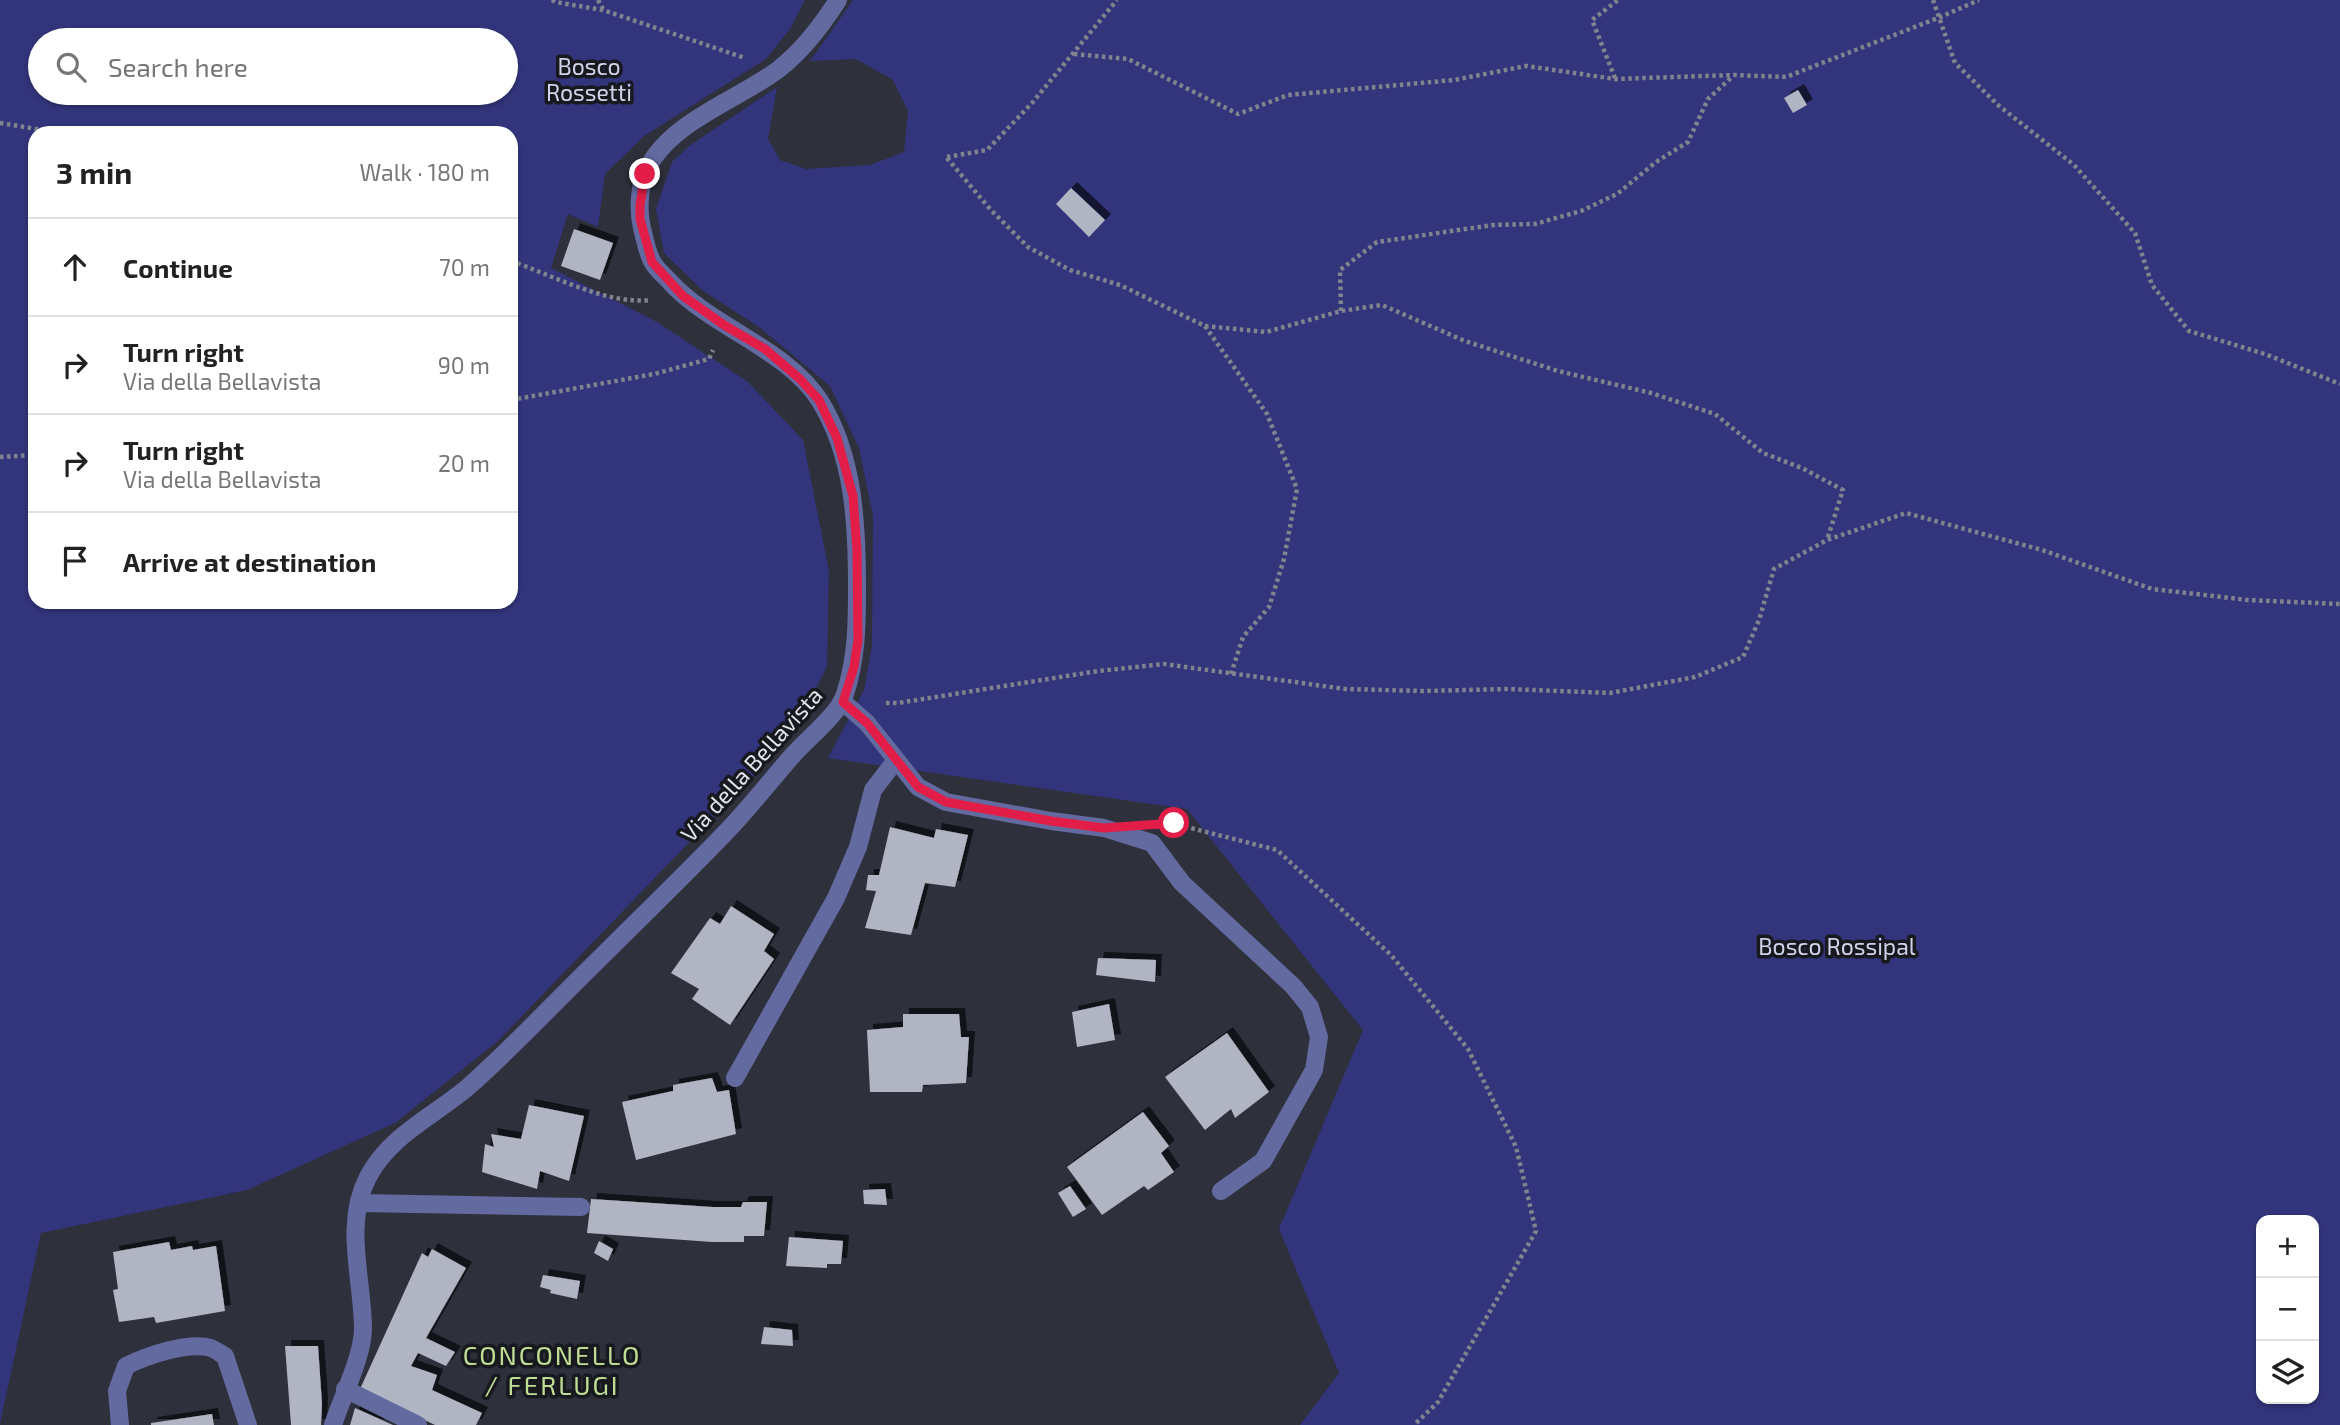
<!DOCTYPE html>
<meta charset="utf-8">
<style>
body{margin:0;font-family:"Exo 2",sans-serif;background:#f2f2f2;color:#222}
.controls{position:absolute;right:21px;bottom:21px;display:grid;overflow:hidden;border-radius:14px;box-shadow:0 2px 5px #0004}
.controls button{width:63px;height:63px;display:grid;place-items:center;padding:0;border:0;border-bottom:2px solid #e0e0e0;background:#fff;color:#222;font:35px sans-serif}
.stop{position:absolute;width:21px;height:21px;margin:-16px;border:5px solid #e11d48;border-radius:50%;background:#fff}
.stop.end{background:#e11d48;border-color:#fff;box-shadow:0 2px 7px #0008}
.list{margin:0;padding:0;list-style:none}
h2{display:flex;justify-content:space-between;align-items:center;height:91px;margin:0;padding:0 28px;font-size:30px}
h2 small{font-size:23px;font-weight:400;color:#767676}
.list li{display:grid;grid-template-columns:46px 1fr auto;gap:21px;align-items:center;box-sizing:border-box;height:98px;padding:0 28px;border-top:2px solid #e0e0e0}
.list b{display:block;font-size:26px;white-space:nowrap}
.list p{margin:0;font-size:23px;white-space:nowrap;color:#767676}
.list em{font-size:23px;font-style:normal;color:#767676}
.icon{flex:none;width:38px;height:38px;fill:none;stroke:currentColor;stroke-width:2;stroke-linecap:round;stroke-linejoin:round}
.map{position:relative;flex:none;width:2340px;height:1425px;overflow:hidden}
.search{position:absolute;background:#fff;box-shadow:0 2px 5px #0004;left:28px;top:28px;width:490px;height:77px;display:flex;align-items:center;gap:18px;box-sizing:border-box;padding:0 24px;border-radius:38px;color:#767676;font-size:26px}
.panel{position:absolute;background:#fff;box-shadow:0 2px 5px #0004;left:28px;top:126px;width:490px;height:483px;border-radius:21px}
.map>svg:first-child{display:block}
</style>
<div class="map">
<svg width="2340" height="1425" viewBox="0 0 2340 1425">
<defs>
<filter id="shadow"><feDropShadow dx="6" dy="-6" stdDeviation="0" flood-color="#0009"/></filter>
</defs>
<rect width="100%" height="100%" fill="#2e303c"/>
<!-- green -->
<g fill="#32357b" fill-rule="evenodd">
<path d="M 0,0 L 805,0 L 790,29 L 766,59 L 644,136 L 605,174 L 598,227 L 568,214 L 551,268 L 657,322 L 748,382 L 803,440 L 829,571 L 827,666 L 795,732 L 498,1041 L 395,1123 L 247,1190 L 41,1233 L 0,1424 ZM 40,40 L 506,40 L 506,93 L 40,93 ZM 35,133 L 511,133 L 511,602 L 35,602 Z"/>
<path d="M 853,0 L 2340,0 L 2340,1425 L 1300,1425 L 1339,1373 L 1279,1229 L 1363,1030 L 1187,809 L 828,758 L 864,690 L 872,646 L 873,516 L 859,448 L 830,386 L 759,327 L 702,290 L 664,253 L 656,209 L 672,162 L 689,146 L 777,87 L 768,139 L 780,160 L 806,169 L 870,165 L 904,152 L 908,111 L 893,80 L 856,59 L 810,61 ZM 2261,1220 L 2314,1220 L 2314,1399 L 2261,1399 Z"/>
</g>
<!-- building -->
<g fill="#b1b4c3" filter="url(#shadow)">
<polygon points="1798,90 1807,105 1793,113 1784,98"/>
<polygon points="1071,188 1105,220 1089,237 1056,204"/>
<polygon points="574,229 613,243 600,280 561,266"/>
<polygon points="890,827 934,838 936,829 968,835 955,887 925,883 911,935 865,928 876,891 866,890 868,875 879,875"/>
<polygon points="731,906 774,934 764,951 774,959 730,1025 692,999 699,989 671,973 710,918 720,924"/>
<polygon points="1098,958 1156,960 1155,982 1096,975"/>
<polygon points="1109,1004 1115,1040 1077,1047 1072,1012"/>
<polygon points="903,1014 959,1014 961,1037 969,1037 966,1083 923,1085 922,1092 870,1092 867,1030 903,1027"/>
<polygon points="1227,1033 1269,1092 1235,1118 1231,1109 1205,1130 1165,1077"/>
<polygon points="712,1078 717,1092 729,1090 736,1134 636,1160 622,1102 673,1091 673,1085"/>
<polygon points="529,1105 584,1116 569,1181 540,1171 537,1189 482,1172 485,1144 494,1147 491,1134 521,1139"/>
<polygon points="1143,1112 1169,1146 1161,1153 1174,1172 1148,1190 1144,1186 1102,1215 1067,1167"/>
<polygon points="1070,1186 1086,1209 1073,1217 1058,1193"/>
<polygon points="885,1189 887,1205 864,1204 863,1190"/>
<polygon points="591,1199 712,1207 741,1207 743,1202 767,1202 764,1236 744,1236 744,1242 712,1242 587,1233"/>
<polygon points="789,1237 843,1241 841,1264 827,1264 827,1268 786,1266"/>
<polygon points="599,1241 613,1249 608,1261 594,1253"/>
<polygon points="169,1242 171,1250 192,1246 193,1250 216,1246 225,1311 156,1323 154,1317 119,1322 113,1290 118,1289 113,1252"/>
<polygon points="432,1249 466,1268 426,1338 455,1352 446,1366 418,1353 411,1366 437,1375 432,1390 482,1413 476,1425 435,1425 360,1389 422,1253 428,1257"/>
<polygon points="543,1275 580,1281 577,1299 550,1293 551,1290 540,1287"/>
<polygon points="764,1327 792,1330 793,1346 761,1344"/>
<polygon points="285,1346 318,1346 322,1404 321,1425 291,1425"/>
<polygon points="355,1408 393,1425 350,1425"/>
<polygon points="212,1414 214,1425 151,1425 151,1423"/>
</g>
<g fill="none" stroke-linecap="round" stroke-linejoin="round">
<!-- path -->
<g stroke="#81838e" stroke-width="4.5" stroke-dasharray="3.5 3.5" stroke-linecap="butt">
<polyline points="552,0 555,2 603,10 745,58"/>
<polyline points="598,0 603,9"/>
<polyline points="1933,0 1955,63 1998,105 2074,165 2135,233 2152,285 2189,331 2265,354 2340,384"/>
<polyline points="1074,54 1128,59 1238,114 1288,95 1454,80 1526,66 1615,79 1734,75 1786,77 1938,18 1979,0"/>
<polyline points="1615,78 1592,20 1618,0"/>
<polyline points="0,123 61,133"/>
<polyline points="947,157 987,150 1032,103 1117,0"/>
<polyline points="947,158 990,209 1028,247 1070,270 1120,285 1205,326 1267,414 1297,489 1284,559 1269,607 1243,637 1231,674"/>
<path d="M 511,261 C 552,275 607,305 650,300"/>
<polyline points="1341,311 1340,270 1377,242 1493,225 1535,224 1581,211 1617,194 1656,162 1688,142 1708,99 1733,76"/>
<polyline points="1205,326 1266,332 1341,311 1382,305 1465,341 1558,371 1651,393 1715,414 1763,453 1802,468 1843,490 1827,540"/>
<polyline points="511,400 654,374 709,359 713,350"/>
<polyline points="0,457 35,455"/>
<polyline points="886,703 898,703 1098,671 1164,664 1345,689 1423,691 1508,689 1610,693 1695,677 1743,657 1759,620 1774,569 1827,540 1906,513 2042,550 2152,589 2248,600 2340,604"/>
<polyline points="1171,823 1277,850 1391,955 1468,1049 1516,1147 1536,1231 1438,1402 1414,1425"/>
</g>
<!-- minor -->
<g stroke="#626a9f" stroke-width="18">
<polyline points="843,702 867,723 918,787 946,802 1051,821 1104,828 1152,843 1182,883 1293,986 1310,1007 1319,1037 1314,1070 1263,1161 1221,1191"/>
<polyline points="735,1078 836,898 858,847 873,790 896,760"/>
<polyline points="359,1203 581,1207"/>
<polyline points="345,1389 418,1425"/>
<path d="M 120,1425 L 117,1391 L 126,1366 C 146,1356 188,1341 211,1348 C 216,1350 221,1354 225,1356 L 248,1425"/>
<path d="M 333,1425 C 342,1397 362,1358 363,1330 C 363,1279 343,1225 368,1177 C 390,1135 434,1116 468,1087 C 511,1049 551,1006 592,966 C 637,921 683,877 727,831 C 750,807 771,780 793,755 C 808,738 839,714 845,694 C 857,657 857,624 857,586 C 857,524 854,456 820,401 C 787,349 713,328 671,283 C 666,277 657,270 653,263 C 647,253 645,239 642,228 C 638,212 639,190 645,174 C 665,123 739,100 779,69 C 804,49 821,26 838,0"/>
</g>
</g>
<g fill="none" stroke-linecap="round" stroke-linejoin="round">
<!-- route -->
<polyline stroke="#e11d48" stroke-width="9" points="645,174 640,205 640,219 652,262 683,296 724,325 765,349 800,379 819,400 837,438 853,496 857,550 858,640 854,667 843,702 867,723 918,787 946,802 1051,821 1104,828 1174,823"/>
</g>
<g text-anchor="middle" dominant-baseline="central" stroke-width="7" stroke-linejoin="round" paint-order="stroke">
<!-- park labels -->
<g font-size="23" fill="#d0d4eb" stroke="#18191e">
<text x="589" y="66">Bosco<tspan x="589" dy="26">Rossetti</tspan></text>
<text x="1837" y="946">Bosco Rossipal</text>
</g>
<!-- street labels -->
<g font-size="23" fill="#e3e5ed" stroke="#18191e">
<text transform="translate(751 764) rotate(-48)">Via della Bellavista</text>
</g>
<!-- quarter labels -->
<g font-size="26" letter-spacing="2" fill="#bfdd95" stroke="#18191e">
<text x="552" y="1354">CONCONELLO<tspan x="552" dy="30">/ FERLUGI</tspan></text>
</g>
</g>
</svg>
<div class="controls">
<button>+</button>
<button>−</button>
<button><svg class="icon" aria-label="layers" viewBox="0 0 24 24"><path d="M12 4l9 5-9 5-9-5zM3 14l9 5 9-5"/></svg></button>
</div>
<div class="stop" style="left:1174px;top:823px"></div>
<div class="stop end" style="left:645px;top:174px"></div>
<div class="search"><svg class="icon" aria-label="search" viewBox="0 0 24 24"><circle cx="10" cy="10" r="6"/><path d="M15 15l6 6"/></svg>Search here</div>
<section class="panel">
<h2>3 min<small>Walk · 180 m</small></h2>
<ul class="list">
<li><svg class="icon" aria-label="ahead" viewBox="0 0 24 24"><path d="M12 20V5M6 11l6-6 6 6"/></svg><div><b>Continue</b></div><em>70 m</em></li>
<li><svg class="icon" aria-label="right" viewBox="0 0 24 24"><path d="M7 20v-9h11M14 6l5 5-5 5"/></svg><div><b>Turn right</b><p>Via della Bellavista</p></div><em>90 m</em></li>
<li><svg class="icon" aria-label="right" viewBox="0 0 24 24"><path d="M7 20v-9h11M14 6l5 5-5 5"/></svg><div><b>Turn right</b><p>Via della Bellavista</p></div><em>20 m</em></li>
<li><svg class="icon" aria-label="arrive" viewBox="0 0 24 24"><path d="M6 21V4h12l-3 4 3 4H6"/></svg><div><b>Arrive at destination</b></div></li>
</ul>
</section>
</div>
